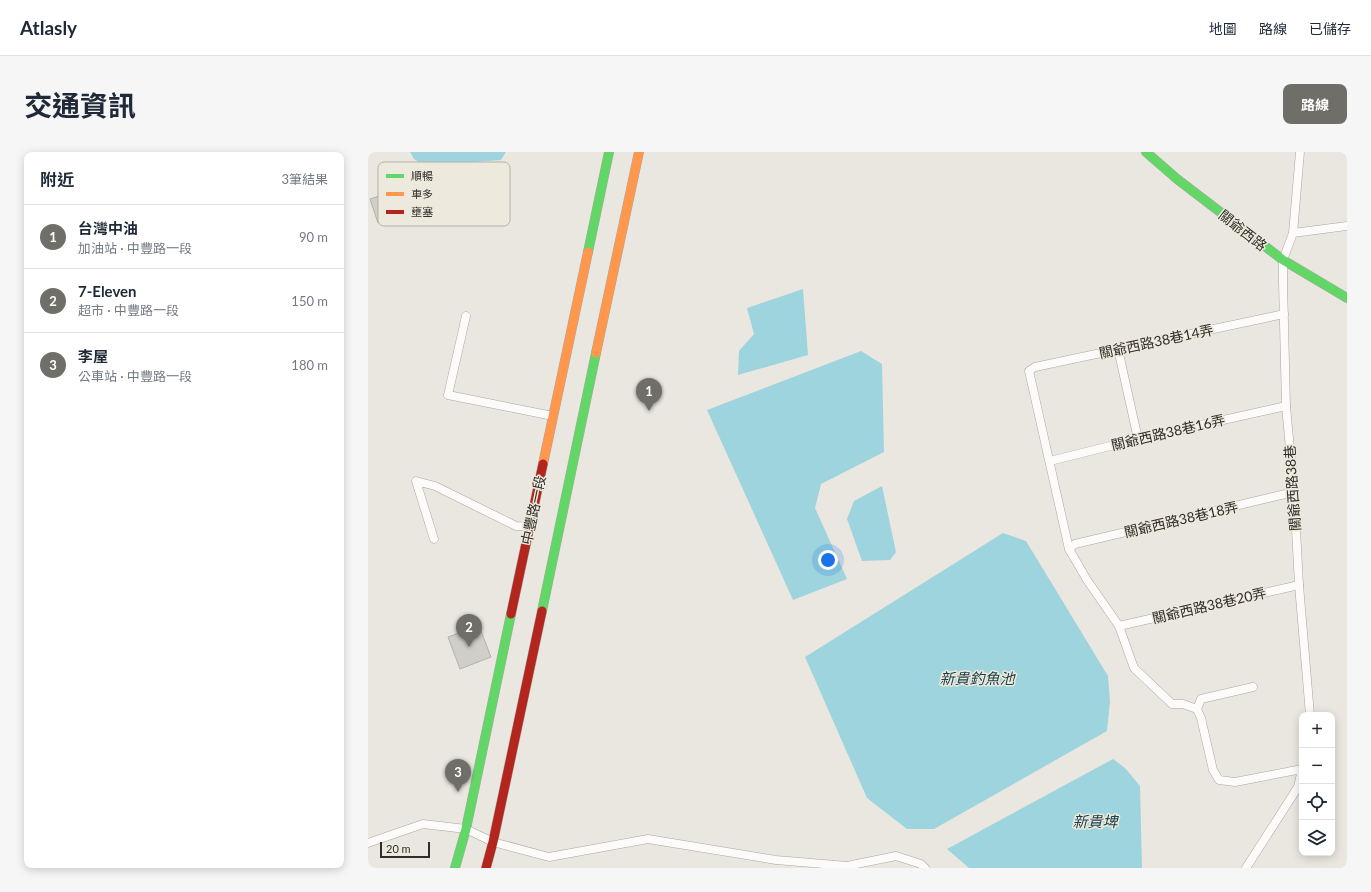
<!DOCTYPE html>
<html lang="zh-TW">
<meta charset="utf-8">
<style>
body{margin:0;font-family:Lato,"Noto Sans TC",sans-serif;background:#f6f6f7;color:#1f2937}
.controls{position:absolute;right:12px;bottom:12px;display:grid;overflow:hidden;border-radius:8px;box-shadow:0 2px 10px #0003}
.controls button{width:36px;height:36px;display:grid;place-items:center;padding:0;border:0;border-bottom:1px solid #e0e1e3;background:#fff;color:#1f2937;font:20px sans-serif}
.scale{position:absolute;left:12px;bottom:10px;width:50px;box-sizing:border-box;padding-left:4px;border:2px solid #2e2d28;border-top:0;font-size:11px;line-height:14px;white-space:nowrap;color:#2e2d28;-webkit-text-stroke:3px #ede9dd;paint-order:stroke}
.you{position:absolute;left:460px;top:408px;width:14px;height:14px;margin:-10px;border:3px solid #fff;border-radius:50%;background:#1a73e8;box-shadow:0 0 0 6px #1a73e833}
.badge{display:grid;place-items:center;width:26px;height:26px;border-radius:50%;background:#706e68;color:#fff;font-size:13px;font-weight:700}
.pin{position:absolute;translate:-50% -33px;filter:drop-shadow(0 1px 2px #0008)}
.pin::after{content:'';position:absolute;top:21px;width:14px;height:12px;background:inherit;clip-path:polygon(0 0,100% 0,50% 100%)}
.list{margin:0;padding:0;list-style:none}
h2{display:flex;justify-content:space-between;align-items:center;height:52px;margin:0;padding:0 16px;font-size:17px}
h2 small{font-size:13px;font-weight:400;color:#747a83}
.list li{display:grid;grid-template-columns:26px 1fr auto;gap:12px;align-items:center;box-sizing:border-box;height:64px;padding:0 16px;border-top:1px solid #e0e1e3}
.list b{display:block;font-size:15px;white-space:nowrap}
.list p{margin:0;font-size:13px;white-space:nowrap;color:#747a83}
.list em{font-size:13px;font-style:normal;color:#747a83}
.icon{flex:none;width:22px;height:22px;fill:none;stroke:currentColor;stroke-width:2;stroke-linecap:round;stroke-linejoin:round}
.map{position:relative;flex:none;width:979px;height:716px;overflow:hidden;border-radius:8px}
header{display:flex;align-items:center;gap:24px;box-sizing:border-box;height:56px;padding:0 20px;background:#fff;border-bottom:1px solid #e0e1e3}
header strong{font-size:19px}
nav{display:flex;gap:22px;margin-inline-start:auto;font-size:14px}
.intro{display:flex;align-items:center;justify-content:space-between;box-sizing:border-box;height:96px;padding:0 24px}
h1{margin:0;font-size:28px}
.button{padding:10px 18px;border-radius:8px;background:#706e68;color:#fff;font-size:14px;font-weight:700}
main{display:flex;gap:24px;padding:0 24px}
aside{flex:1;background:#fff;border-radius:8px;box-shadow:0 2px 10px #0003}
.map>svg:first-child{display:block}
</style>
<header>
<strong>Atlasly</strong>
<nav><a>地圖</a><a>路線</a><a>已儲存</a></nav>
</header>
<div class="intro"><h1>交通資訊</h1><a class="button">路線</a></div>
<main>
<aside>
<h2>附近<small>3筆結果</small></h2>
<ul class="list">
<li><span class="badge">1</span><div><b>台灣中油</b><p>加油站 · 中豐路一段</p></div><em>90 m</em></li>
<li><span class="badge">2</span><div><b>7-Eleven</b><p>超市 · 中豐路一段</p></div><em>150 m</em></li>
<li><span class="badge">3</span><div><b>李屋</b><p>公車站 · 中豐路一段</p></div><em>180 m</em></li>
</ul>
</aside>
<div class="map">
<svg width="979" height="716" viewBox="0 0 979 716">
<rect width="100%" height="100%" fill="#eae7e0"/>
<!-- water -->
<g fill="#9ed4dd">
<polygon points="42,0 138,0 133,8 81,12 69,22 46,7"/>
<polygon points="435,137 440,203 370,223 371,199 386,182 379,156"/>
<polygon points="493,199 514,212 516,300 453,332 447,356 479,427 425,448 339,258"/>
<polygon points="514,334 528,400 522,408 494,409 479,367 486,349"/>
<polygon points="635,381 658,389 740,524 742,550 739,579 566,677 539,677 499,646 437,505"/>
<polygon points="745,607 757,616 772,634 774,716 601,716 579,697"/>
</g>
<!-- building -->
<g fill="#d0cec9" stroke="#b4b2ad">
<polygon points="33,37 42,61 10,71 2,47"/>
<polygon points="111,474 123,505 92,517 80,485"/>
</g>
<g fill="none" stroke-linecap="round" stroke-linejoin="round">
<defs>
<g id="lane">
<polyline points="932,0 925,81 915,108 915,130 918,254 926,340 931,433 942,563"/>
<polyline points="925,81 979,74"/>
<polyline points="916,162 667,215 661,219 701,397 719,428 751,474 766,516 804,552 815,552 829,557 833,566 845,618 851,628 867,630 934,617"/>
<polyline points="98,164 80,243 185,264"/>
<polyline points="750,197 770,287"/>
<polyline points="682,309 770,287 918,254"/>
<polyline points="66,387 48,329 67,334 148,374 161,375"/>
<polyline points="701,397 707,392 926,340"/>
<polyline points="751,474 931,433"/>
<polyline points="829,557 833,547 885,535"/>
<polyline points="0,691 55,672 98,677 125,690 181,705 280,687 408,708 479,714 528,704 553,712 557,716"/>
<polyline points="878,716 930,635 934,617"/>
</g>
<g id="fast">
<polyline points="778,0 809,27 915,108 979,146"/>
<polyline points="220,100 241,0"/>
<polyline points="174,459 228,201"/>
<polyline points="87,716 98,677 143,462"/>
</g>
<g id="slow">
<polyline points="228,201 271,0"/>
<polyline points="175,312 220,100"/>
</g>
<g id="jam">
<polyline points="143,462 175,312"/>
<polyline points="118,716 125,690 174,459"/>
</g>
</defs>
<!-- lane casing -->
<use href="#lane" stroke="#a9a7a2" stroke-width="9"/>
<!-- fast casing -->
<use href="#fast" stroke="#a9a7a2" stroke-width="10"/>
<!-- slow casing -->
<use href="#slow" stroke="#a9a7a2" stroke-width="10"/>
<!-- jam casing -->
<use href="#jam" stroke="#a9a7a2" stroke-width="10"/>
<!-- lane -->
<use href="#lane" stroke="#fcfbfa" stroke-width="8"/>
<!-- fast -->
<use href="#fast" stroke="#63d668" stroke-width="9"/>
<!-- slow -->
<use href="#slow" stroke="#ff974d" stroke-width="9"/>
<!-- jam -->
<use href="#jam" stroke="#b3261e" stroke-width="9"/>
</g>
<g text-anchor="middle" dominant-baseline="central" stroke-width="3" stroke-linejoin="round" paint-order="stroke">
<!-- street labels -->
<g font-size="14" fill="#2e2d28" stroke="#ede9dd">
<text transform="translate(875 78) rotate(38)">關爺西路</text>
<text transform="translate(788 189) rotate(-12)">關爺西路38巷14弄</text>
<text transform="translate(800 280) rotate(-13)">關爺西路38巷16弄</text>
<text transform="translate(924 336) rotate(-94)">關爺西路38巷</text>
<text transform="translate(165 358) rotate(-78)">中豐路一段</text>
<text transform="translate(813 367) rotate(-13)">關爺西路38巷18弄</text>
<text transform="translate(841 453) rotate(-13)">關爺西路38巷20弄</text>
</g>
<!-- water labels -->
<g font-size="15" font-style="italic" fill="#1c4149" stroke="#ede9dd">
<text x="609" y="526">新貴釣魚池</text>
<text x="727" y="669">新貴埤</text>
</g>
</g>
<!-- legend -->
<rect x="10" y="10" width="132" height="64" rx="6" fill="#ede9dd" stroke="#b4b1a7" stroke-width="1"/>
<rect x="18" y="22" width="18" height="4" fill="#63d668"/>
<rect x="18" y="40" width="18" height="4" fill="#ff974d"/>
<rect x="18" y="58" width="18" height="4" fill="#b3261e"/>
<g font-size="11" fill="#2e2d28">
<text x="43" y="28">順暢</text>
<text x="43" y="46">車多</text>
<text x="43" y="64">壅塞</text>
</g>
</svg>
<div class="controls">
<button>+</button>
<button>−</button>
<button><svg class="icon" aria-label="locate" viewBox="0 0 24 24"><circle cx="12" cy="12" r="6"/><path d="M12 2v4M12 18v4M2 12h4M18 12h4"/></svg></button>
<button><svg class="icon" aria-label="layers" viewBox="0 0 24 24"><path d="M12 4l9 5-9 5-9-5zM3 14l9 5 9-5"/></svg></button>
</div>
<div class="scale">20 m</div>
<div class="you"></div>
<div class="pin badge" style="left:281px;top:259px">1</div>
<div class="pin badge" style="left:101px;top:495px">2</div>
<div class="pin badge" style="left:90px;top:640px">3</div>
</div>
</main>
